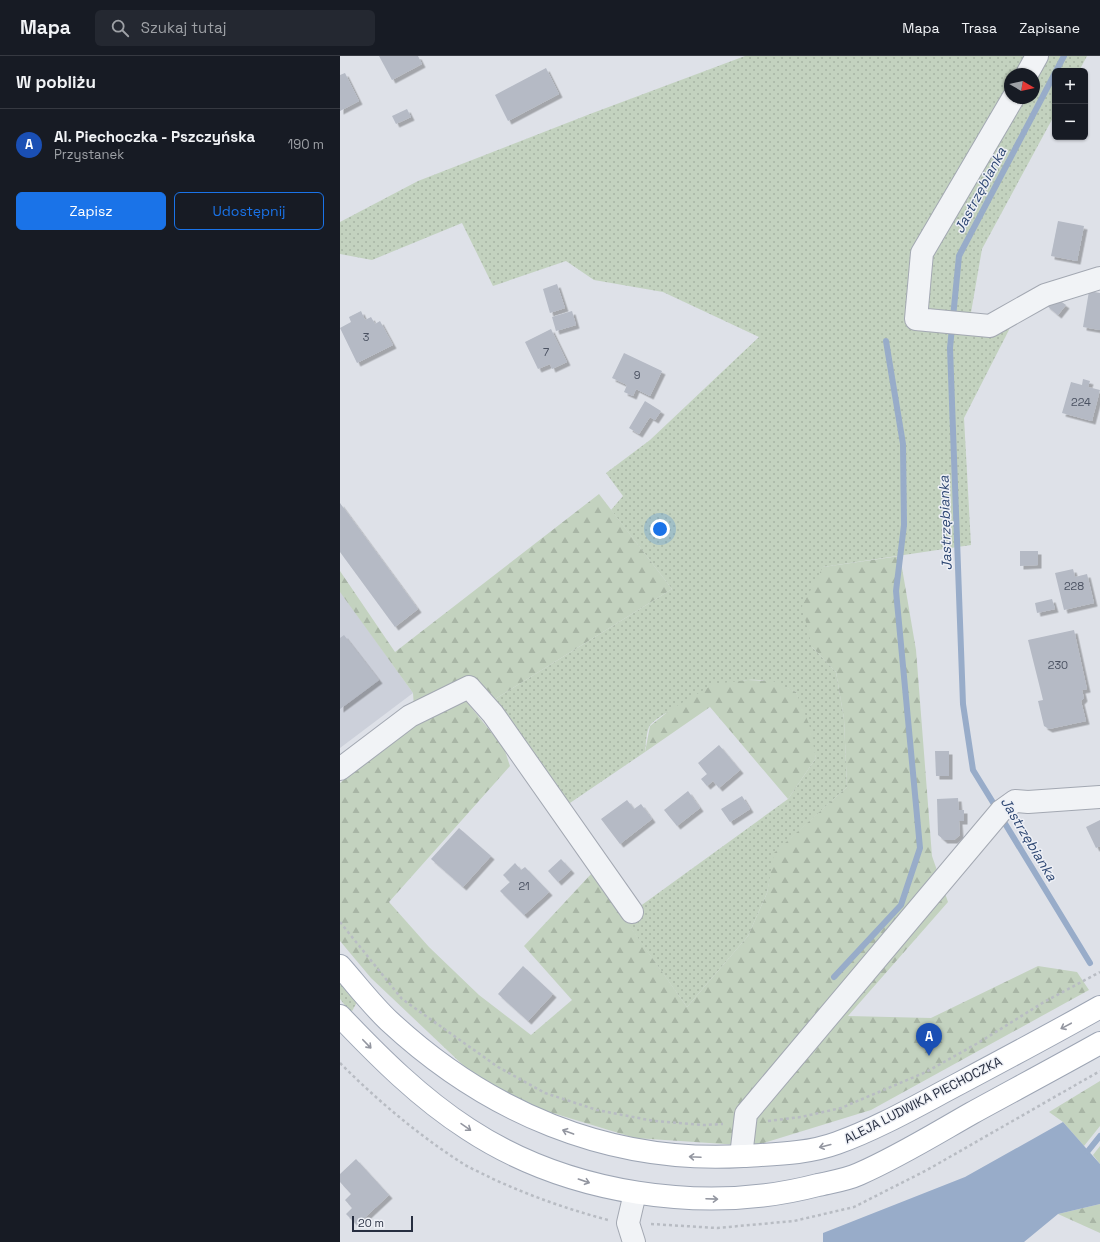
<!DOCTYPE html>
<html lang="pl">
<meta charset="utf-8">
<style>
body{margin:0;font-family:"Space Grotesk",sans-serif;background:#242831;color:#f1f3f6}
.controls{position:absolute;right:12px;top:12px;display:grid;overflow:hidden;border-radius:6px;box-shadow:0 1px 3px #0004}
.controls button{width:36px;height:36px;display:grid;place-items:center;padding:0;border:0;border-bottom:1px solid #363941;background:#171b24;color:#f1f3f6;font:20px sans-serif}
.compass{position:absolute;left:664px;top:12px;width:36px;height:36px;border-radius:50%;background:#171b24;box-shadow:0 1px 3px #0004;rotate:99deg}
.scale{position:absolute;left:12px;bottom:10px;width:61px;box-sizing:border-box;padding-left:4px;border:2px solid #272e40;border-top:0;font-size:11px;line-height:14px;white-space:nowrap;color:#272e40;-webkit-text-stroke:3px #eef0f6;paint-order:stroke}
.you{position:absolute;left:320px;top:473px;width:14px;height:14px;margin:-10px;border:3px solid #fff;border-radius:50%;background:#1a73e8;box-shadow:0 0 0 6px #1a73e833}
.badge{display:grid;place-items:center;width:26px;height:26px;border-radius:50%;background:#1a73e8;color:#fff;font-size:13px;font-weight:700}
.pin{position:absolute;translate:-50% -33px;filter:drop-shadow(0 1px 2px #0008)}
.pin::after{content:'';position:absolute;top:21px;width:14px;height:12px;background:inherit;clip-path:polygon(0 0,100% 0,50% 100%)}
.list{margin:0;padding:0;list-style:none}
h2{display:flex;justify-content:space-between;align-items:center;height:52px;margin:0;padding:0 16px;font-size:17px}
h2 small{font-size:13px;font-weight:400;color:#9ea1a6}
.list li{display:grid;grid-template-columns:26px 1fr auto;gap:12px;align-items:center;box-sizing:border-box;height:72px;padding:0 16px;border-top:1px solid #363941}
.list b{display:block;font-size:15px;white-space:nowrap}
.list p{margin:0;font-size:13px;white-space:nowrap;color:#9ea1a6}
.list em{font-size:13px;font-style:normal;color:#9ea1a6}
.actions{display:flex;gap:8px;padding:12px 16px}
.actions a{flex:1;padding:9px 0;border:1px solid #1a73e8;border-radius:6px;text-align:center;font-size:14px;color:#1a73e8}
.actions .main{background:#1a73e8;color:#fff}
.icon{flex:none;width:22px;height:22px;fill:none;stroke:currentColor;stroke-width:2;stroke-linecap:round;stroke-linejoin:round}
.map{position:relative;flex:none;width:760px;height:1186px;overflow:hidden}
header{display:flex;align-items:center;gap:24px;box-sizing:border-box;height:56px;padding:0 20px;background:#171b24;border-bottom:1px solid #363941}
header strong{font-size:19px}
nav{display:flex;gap:22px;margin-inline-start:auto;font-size:14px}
.search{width:280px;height:36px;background:#242831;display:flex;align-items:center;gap:10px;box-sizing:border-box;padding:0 14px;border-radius:6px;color:#9ea1a6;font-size:15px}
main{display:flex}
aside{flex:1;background:#171b24}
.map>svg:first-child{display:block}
</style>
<header>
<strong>Mapa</strong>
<div class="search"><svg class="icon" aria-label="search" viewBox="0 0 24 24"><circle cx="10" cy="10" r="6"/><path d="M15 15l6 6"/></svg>Szukaj tutaj</div>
<nav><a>Mapa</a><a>Trasa</a><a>Zapisane</a></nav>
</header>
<main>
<aside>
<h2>W pobliżu<small></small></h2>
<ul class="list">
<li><span class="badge" style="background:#1a4fb4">A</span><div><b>Al. Piechoczka - Pszczyńska</b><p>Przystanek</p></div><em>190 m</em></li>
</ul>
<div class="actions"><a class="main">Zapisz</a><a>Udostępnij</a></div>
</aside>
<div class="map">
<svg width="760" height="1186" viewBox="0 0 760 1186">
<defs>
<pattern id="grass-dots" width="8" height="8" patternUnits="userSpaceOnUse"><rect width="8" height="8" fill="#c3d2bf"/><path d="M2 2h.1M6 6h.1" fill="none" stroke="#a8b5a5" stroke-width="1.8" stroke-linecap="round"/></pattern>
<pattern id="forest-firs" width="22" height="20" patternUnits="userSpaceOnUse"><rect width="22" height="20" fill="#c3d2bf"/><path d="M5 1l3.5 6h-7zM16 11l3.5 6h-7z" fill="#a8b5a5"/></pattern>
<filter id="shadow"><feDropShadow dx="3.5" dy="3.5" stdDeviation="0" flood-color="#0004"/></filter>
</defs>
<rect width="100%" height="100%" fill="#dee1e8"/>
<!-- built -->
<polygon fill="#ccd0da" points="0,535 73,637 0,692"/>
<!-- grass -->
<g fill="url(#grass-dots)" fill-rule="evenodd">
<path d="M 405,0 L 747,0 L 739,15 L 715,15 L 715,58 L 642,193 L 629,268 L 673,266 L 624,362 L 631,489 L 483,511 L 472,591 L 496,616 L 504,663 L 507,731 L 435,797 L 427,837 L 408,880 L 347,951 L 287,867 L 299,851 L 448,743 L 476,702 L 456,636 C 440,629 426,622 408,624 C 391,625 317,656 309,671 C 306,678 306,688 305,696 L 227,749 L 152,645 L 332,533 L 271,454 L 283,440 L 266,417 L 310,384 L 419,281 L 323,236 L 254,224 L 226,205 L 153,230 L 122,167 L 32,204 L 0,198 L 0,166 L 78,125 L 250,58 ZM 670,18 L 694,18 L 694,42 L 670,42 Z"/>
<polygon points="0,926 17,946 11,957 0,943"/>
</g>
<!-- forest -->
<g fill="url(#forest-firs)">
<polygon points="259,438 332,533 152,645 129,624 74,651 73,637 0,536 0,515 55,596"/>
<polygon points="560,500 576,594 592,800 608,846 508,960 591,962 698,910 737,916 749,934 531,1054 414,1090 295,1082 166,1043 126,1012 31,922 0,885 0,727 62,673 122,640 164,692 170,710 49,846 89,891 139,939 191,979 232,944 184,890 252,817 347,951 408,880 427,837 434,797 507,731 504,663 496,616 472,591 462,550 483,511"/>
<polygon points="408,624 433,625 456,636 469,668 476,702 448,743 370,651 305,696 310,670 330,654 374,628"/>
<polygon points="760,1025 760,1070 744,1090 723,1066 709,1056"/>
<polygon points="760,1090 760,1108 753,1099"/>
<polygon points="760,1148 760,1177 718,1158"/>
</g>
<!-- water -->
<polygon fill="#98acc9" points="723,1066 760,1108 760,1148 718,1158 684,1186 483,1186 483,1177 625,1121"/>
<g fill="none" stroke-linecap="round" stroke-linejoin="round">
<!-- stream -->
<g stroke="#98acc9" stroke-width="6">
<polyline points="716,15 724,0"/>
<polyline points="657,753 633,714 623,648 610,292 619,200 715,17"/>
<polyline points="661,761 750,907"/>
<polyline points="494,921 561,849 580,792 556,535 564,469 563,388 546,285"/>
<polyline points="748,1095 760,1080"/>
</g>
</g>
<!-- building -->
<g fill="#b5bac5" filter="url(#shadow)">
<polygon points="39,0 78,0 82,8 52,24"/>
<polygon points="206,12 219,38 168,65 155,39"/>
<polygon points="5,17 19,45 0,55 0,19"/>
<polygon points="67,53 71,61 56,68 52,60"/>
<polygon points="718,165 744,170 737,205 711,200"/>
<polygon points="217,228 225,252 210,257 203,233"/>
<polygon points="749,235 760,237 760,274 743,271"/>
<polygon points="713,240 726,249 718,259 706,249"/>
<polygon points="21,255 25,264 31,261 35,268 40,265 53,289 17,307 0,272 11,266 9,261"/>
<polygon points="232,255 236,269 216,275 212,261"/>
<polygon points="211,273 227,306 212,313 210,308 198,313 185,286"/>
<polygon points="284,297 322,315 310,340 296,333 293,340 284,336 287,329 272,322"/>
<polygon points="743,323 750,325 748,331 760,334 752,365 722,357 731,326 742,329"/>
<polygon points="305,345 321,355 315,364 310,361 299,378 289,372"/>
<polygon points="0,447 78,553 55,571 0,496"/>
<polygon points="680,495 698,495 698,509 680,510"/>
<polygon points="733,513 735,521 747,518 754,547 724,554 715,517"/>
<polygon points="712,543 715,553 697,557 695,547"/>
<polygon points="734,574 747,633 742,634 744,642 741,645 746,665 709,673 704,670 698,645 703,644 688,584"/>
<polygon points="4,579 39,624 0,653 0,582"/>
<polygon points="379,689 400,714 379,732 373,725 367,730 361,723 367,718 358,707"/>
<polygon points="595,695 609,695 609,720 596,720"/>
<polygon points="348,735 360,752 337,770 324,754"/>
<polygon points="402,740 410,753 390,766 381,753"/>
<polygon points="618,742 619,754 624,754 624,765 619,765 620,779 614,784 604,784 598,779 597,743"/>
<polygon points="287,744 294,753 301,748 312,763 280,788 261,763"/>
<polygon points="760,764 760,790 756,792 746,771"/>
<polygon points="119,772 151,800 123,831 91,803"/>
<polygon points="221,803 231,814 218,826 208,815"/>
<polygon points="175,807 181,814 185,811 209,836 184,859 160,835 170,826 163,819"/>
<polygon points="183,910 213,938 188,965 158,938"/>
<polygon points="16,1103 49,1139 17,1169 6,1158 12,1152 5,1144 11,1138 0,1126 0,1118"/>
</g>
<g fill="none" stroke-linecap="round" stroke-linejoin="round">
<defs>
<g id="minor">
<polyline points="687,18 697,0"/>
<polyline points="673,42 582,197 576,263 650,270 705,239 760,222"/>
<polyline points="0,713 70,660 129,631 153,658 292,856"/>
<polyline points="401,1100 406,1058 661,755 675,745 688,746 760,741"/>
<polyline points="294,1186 288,1167 295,1137"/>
</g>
<g id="major">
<path d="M 0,910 C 16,928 31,948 49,965 C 147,1056 268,1108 403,1100 C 434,1098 467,1098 497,1087 C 539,1072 580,1048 620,1027 C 667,1002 714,977 760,951"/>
<path d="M 0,960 C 39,1001 80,1042 128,1073 C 227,1138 364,1159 478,1129 C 491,1126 506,1124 519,1118 C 558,1101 595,1078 632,1057 C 674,1034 717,1011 760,987"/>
</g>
</defs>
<!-- minor casing -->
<use href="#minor" stroke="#a3a8b2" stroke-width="24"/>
<!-- major casing -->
<use href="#major" stroke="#9da5b4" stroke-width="24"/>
<!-- path -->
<g stroke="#b8bcc3" stroke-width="2.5" stroke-dasharray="3 3" stroke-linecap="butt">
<polyline points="0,866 62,943 158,1011 205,1037 257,1054 314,1065 364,1069 383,1068"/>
<path d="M 0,1007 C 37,1044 77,1078 122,1107 C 131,1113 142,1117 151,1122 C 190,1140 227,1153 268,1164"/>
<polyline points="428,1065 461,1061 501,1052 586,1016 638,987 704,946 760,916"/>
<polyline points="311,1168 377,1172 454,1165 514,1151 587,1114 760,1015"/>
</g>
<!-- minor -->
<use href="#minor" stroke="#f1f3f6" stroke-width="22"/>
<!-- major -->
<use href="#major" stroke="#fff" stroke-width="22"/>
</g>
<!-- one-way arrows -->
<defs><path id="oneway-shaft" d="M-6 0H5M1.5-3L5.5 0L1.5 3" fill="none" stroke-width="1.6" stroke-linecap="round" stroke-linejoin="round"/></defs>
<g stroke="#9396a0">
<use href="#oneway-shaft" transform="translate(726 970) rotate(152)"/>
<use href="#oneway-shaft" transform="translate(27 988) rotate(46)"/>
<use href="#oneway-shaft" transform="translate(126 1071) rotate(35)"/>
<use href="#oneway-shaft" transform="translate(228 1076) rotate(-160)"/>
<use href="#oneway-shaft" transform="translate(485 1090) rotate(166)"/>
<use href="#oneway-shaft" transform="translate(355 1101) rotate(-177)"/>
<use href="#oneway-shaft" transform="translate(244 1125) rotate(19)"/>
<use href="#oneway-shaft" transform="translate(372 1143) rotate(2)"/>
</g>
<g text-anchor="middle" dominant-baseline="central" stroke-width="3" stroke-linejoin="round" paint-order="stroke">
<!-- number labels -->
<g font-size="11" fill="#4a5161">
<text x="26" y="281">3</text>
<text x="206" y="296">7</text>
<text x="297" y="319">9</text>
<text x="741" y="346">224</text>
<text x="734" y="530">228</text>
<text x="718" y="609">230</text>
<text x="184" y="830">21</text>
</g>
<!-- street labels -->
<g font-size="13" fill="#272e40" stroke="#eef0f6">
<text transform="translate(583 1044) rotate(-27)">ALEJA LUDWIKA PIECHOCZKA</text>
</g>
<!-- water labels -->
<g font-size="14" font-style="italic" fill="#304974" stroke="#eef0f6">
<text transform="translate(640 134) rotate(-62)">Jastrzębianka</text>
<text transform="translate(605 467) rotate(-92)">Jastrzębianka</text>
<text transform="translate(689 783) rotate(59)">Jastrzębianka</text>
</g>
</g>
</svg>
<div class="controls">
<button>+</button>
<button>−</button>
</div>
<svg class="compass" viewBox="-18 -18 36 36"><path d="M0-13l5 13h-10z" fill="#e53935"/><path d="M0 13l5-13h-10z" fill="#9ea1a6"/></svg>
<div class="scale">20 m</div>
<div class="you"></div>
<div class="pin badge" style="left:589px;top:1000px;background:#1a4fb4">A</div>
</div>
</main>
